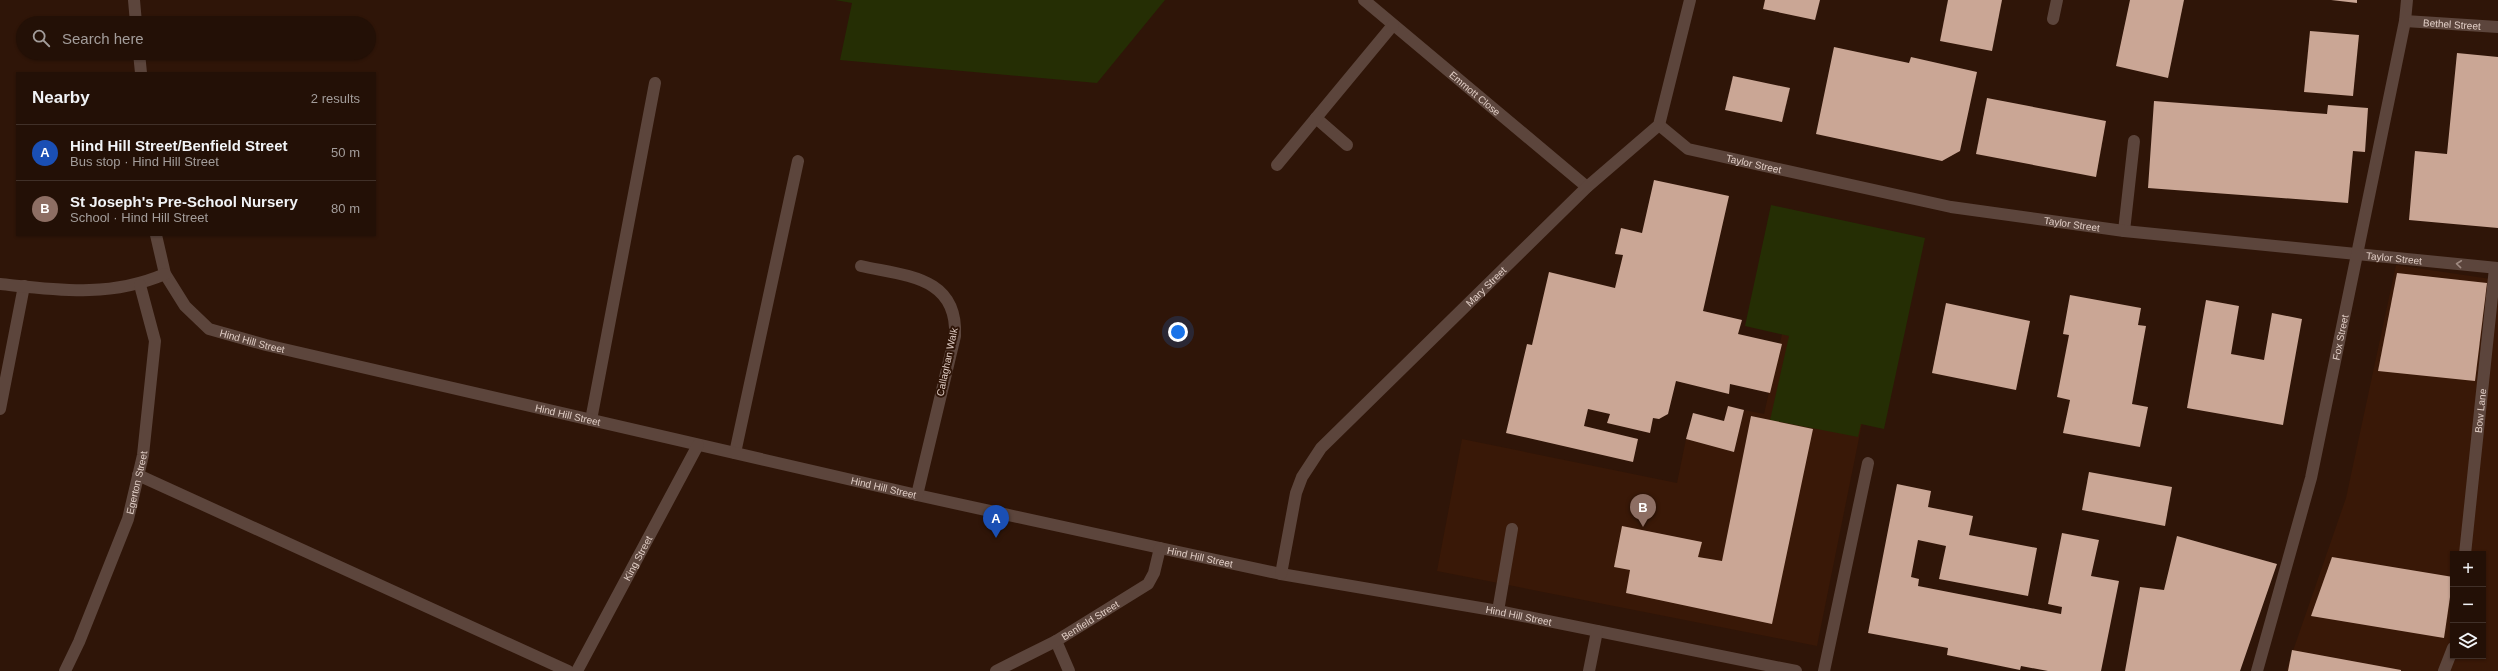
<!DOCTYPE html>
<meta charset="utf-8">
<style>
body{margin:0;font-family:Helvetica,sans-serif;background:#2b1910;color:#f1f3f6}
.controls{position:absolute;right:12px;bottom:12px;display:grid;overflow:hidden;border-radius:0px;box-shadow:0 1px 3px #0004}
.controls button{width:36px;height:36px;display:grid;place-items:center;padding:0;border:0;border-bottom:1px solid #403028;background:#231006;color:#f1f3f6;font:20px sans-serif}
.you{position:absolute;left:1178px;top:332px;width:14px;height:14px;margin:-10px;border:3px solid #fff;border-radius:50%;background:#1a73e8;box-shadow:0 0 0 6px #1a73e833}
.badge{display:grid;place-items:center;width:26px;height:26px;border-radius:50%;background:#0b8043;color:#fff;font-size:13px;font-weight:700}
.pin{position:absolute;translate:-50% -33px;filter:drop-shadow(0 1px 2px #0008)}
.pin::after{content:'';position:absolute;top:21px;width:14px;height:12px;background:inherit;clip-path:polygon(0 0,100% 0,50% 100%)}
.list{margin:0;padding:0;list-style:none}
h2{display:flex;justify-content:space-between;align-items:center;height:52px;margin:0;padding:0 16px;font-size:17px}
h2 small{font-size:13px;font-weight:400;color:#a39d9b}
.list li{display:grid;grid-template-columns:26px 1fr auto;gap:12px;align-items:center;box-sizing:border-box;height:56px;padding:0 16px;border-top:1px solid #403028}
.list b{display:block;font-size:15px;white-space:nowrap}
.list p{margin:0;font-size:13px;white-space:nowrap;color:#a39d9b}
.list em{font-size:13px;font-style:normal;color:#a39d9b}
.icon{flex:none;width:22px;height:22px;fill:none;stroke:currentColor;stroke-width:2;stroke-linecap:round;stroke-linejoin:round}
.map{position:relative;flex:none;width:2498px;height:671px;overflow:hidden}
.search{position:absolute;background:#231006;box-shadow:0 1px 3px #0004;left:16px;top:16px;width:360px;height:44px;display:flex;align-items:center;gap:10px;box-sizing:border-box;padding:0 14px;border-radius:22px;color:#a39d9b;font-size:15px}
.panel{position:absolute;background:#231006;box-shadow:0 1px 3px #0004;left:16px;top:72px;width:360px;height:164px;border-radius:0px}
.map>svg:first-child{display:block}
</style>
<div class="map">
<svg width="2498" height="671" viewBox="0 0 2498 671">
<rect width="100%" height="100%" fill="#2f1508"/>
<!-- built -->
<g fill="#391807" fill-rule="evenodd">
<path d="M 2396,265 L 2498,280 L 2498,671 L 2286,671 L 2346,498 ZM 2453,554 L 2483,554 L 2483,656 L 2453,656 Z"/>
<polygon points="1782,334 1876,354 1817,646 1437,571 1462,439 1677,483 1686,439 1734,452 1744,410 1764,414"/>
</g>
<!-- green -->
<g fill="#252e04">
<polygon points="835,0 1165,0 1097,83 840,60 852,3"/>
<polygon points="1771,205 1925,238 1884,429 1861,424 1858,437 1770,420 1789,336 1745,326"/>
</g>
<!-- building -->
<g fill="#caa695">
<polygon points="1765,0 1820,0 1815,20 1763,9"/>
<polygon points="1948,0 2002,0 1992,51 1940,41"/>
<polygon points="2130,0 2184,0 2168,78 2116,66"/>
<polygon points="2331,0 2357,0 2357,3"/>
<polygon points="2310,31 2359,35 2353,96 2304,92"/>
<polygon points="1834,47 1909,63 1911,57 1977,72 1960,151 1942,161 1816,134"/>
<polygon points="2457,53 2498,57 2498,228 2409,220 2415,151 2447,154"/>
<polygon points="1733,76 1790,88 1782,122 1725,110"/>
<polygon points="1987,98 2106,121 2096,177 1976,154"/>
<polygon points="2154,101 2327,114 2328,105 2368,108 2365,152 2353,151 2348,203 2148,188"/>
<polygon points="1654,180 1729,196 1703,311 1742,320 1738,334 1782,344 1770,393 1730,384 1729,394 1676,381 1668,414 1659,419 1653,418 1650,433 1607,423 1610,414 1588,409 1584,426 1638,439 1633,462 1506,433 1527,344 1532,345 1549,272 1615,288 1623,255 1615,254 1621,228 1642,233"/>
<polygon points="2397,273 2487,283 2475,381 2378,371"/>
<polygon points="2070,295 2141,308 2138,325 2146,326 2132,404 2148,407 2140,447 2063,433 2070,400 2057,397 2069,335 2063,334"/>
<polygon points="2206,300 2239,306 2231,354 2264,360 2272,313 2302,319 2283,425 2187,408"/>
<polygon points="1946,303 2030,321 2016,390 1932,373"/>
<polygon points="1728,406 1744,410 1734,452 1686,439 1693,413 1724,421"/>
<polygon points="1751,416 1813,429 1772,624 1626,593 1630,570 1614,567 1622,526 1702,542 1698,557 1722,561"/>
<polygon points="2089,472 2172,487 2165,526 2082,510"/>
<polygon points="1897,484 1931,491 1928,507 1973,516 1969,535 2037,548 2028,596 1939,579 1946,546 1918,540 1911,577 1919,579 1918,586 2061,614 2062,607 2048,604 2062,533 2099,540 2091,576 2119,581 2101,671 2048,671 2021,666 2020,670 1947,655 1948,648 1868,633"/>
<polygon points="2177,536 2277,564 2240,671 2125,671 2140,587 2164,590"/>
<polygon points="2332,557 2453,577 2444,638 2311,616"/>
<polygon points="2292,650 2401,670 2401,671 2288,671"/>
</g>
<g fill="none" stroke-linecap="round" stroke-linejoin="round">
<!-- service -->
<g stroke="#5c453c" stroke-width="12">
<polyline points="2053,19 2057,0"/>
<polyline points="2124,231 2134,141"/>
<polyline points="0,409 24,286"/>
<polyline points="591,420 655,83"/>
<polyline points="735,453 798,161"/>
<polyline points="138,475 568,671"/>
<polyline points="1498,611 1512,529"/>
<polyline points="1824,671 1868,463"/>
</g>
<!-- minor -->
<g stroke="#5c453c" stroke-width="12">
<polyline points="134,0 136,23"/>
<path id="s1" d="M 1364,0 L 1587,187"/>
<path id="s2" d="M 2405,21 L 2498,27"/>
<polyline points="139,53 141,73"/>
<polyline points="1316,118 1347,145"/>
<path id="s3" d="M 1659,125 L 1688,149 L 1951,207 L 2124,231 L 2498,268"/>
<polyline points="1277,165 1393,25"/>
<path id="s4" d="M 156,235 L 165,274 L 185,306 L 209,329 L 266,345 L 917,495 L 1160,548 L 1281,574 L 1498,611 L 1796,671"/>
<path d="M 861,266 C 905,276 958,276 955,336 L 917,495"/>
<path d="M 0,284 C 58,290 109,298 165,274"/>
<path id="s5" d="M 2465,554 L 2495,268"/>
<path id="s6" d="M 1281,574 L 1296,493 L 1302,477 L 1321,448 L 1587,187 L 1659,125 L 1690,0"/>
<polyline points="1056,641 1069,671"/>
<path id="s7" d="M 65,671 L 79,642 L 128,519 L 143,455 L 155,341 L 140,285"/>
<path id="s8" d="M 577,671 L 698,445"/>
<path id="s9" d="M 996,671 L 1056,641 L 1148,584 L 1154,573 L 1160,548"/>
<polyline points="1589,671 1597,631"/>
<path id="s10" d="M 2257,671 L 2311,478 L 2405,21 L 2407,0"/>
<polyline points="2444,671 2453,648"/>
</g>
</g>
<!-- one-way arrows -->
<defs><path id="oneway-chevron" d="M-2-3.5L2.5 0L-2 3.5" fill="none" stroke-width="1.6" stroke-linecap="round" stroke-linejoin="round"/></defs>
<use stroke="#9e8980" href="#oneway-chevron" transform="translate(2459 264) rotate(-174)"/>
<g text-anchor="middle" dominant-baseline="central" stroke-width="4" stroke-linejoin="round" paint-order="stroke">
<!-- street labels -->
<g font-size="10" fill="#e0cdc5" stroke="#2f1508">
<text stroke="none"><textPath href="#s2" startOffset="47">Bethel Street</textPath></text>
<text stroke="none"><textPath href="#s1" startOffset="145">Emmott Close</textPath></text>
<text stroke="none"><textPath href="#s3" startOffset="105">Taylor Street</textPath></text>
<text stroke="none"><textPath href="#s3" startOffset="429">Taylor Street</textPath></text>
<text stroke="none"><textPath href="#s3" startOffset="753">Taylor Street</textPath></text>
<text stroke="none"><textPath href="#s6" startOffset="365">Mary Street</textPath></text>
<text stroke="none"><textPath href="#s10" startOffset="344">Fox Street</textPath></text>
<text stroke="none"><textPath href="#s4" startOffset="156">Hind Hill Street</textPath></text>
<text transform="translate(947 362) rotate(-78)">Callaghan Walk</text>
<text stroke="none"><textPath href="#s5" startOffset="144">Bow Lane</textPath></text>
<text stroke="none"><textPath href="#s4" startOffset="480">Hind Hill Street</textPath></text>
<text stroke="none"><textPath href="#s7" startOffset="202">Egerton Street</textPath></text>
<text stroke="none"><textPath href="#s4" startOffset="804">Hind Hill Street</textPath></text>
<text stroke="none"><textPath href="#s4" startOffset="1128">Hind Hill Street</textPath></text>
<text stroke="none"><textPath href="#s8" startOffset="128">King Street</textPath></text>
<text stroke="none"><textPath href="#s4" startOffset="1452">Hind Hill Street</textPath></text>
<text stroke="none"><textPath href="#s9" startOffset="107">Benfield Street</textPath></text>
</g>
</g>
</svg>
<div class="controls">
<button>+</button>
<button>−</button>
<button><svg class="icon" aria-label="layers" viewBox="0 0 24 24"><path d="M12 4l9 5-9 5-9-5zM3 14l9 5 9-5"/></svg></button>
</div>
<div class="you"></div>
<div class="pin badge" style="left:996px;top:538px;background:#1a4fb4">A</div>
<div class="pin badge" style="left:1643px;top:527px;background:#8d6e63">B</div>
<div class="search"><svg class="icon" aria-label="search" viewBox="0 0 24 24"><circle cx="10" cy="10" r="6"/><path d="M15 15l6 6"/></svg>Search here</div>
<section class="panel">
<h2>Nearby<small>2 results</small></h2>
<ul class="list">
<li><span class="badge" style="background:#1a4fb4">A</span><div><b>Hind Hill Street/Benfield Street</b><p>Bus stop · Hind Hill Street</p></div><em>50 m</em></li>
<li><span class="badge" style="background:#8d6e63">B</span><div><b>St Joseph's Pre-School Nursery</b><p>School · Hind Hill Street</p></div><em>80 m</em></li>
</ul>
</section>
</div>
